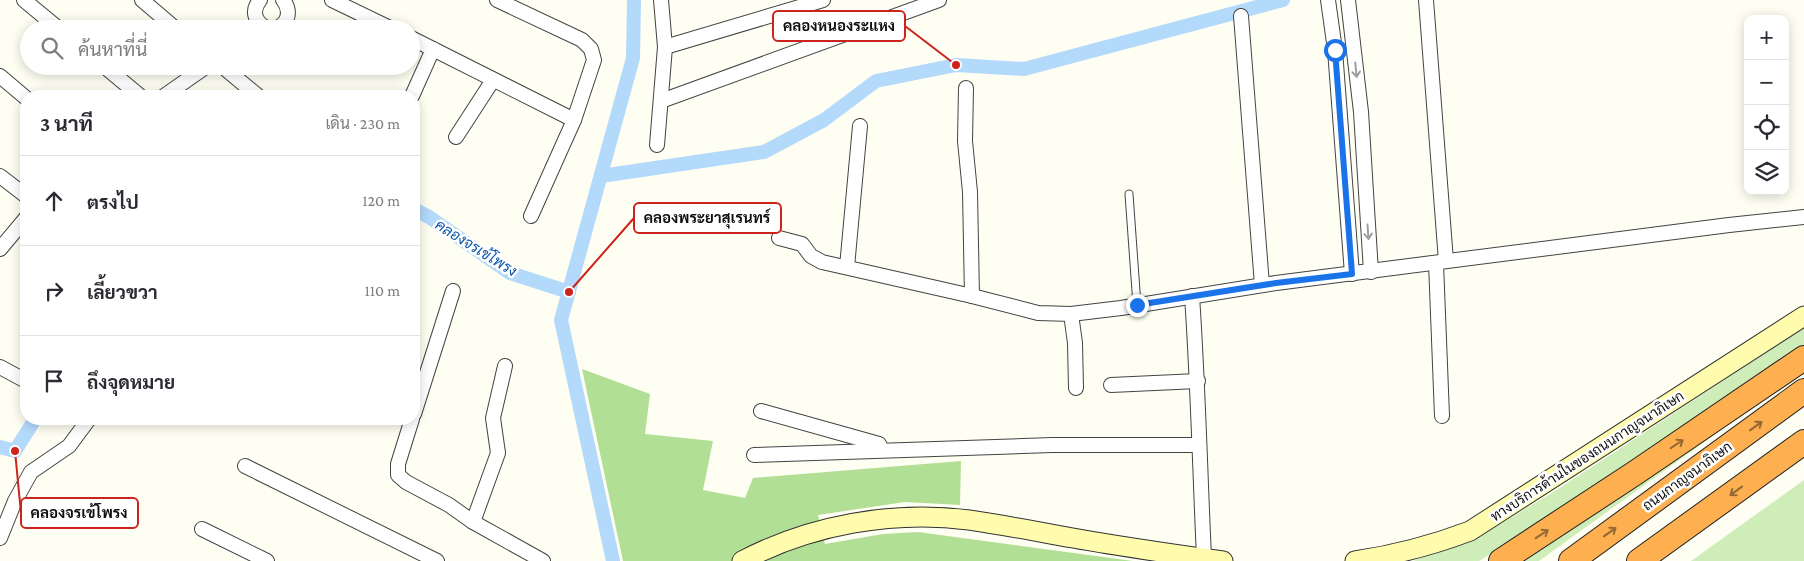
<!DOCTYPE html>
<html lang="th">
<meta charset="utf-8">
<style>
body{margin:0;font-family:"Crimson Pro",Sarabun,serif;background:#f7f7f7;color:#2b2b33}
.controls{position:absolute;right:15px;top:15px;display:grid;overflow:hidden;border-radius:10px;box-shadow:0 2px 12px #0003}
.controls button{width:45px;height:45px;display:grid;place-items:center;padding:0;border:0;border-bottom:1px solid #e1e1e2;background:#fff;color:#2b2b33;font:25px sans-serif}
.stop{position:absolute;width:15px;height:15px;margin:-11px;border:4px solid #1a73e8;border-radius:50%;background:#fff}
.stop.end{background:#1a73e8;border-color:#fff;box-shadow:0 1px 5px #0008}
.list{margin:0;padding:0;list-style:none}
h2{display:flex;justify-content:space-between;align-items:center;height:65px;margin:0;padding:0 20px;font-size:21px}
h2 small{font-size:16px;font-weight:400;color:#7c7c81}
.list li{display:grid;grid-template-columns:32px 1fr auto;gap:15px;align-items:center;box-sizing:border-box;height:90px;padding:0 20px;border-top:1px solid #e1e1e2}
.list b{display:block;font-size:19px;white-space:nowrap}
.list em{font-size:16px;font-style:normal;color:#7c7c81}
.icon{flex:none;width:28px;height:28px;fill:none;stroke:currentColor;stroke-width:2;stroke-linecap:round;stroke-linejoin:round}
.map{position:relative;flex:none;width:1804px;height:561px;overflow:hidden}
.search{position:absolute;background:#fff;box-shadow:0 2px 12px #0003;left:20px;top:20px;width:400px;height:55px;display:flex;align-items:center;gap:12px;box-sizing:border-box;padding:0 18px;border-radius:28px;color:#7c7c81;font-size:19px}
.panel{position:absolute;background:#fff;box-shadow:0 2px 12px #0003;left:20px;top:90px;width:400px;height:335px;border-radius:20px}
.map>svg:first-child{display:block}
</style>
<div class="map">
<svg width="1804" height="561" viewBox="0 0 1804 561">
<rect width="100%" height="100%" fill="#fffef2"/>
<!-- green -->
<g fill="#cfedb8">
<polygon points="1804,328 1804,346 1595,491 1479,561 1413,561 1474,540 1555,491"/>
<polygon points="1743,414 1539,561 1517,561"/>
<polygon points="1804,480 1804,561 1691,561"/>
</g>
<!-- forest -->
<polygon fill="#b1df96" points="582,369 650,394 645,434 713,441 703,490 745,498 753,478 961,461 960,505 905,502 818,515 825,544 883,534 918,532 1133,561 623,561"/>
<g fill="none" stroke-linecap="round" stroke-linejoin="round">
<!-- canal -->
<g stroke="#b3d9fb" stroke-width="14">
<polyline points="601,176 764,152 824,120 876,81 956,65 1024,69 1283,0"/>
<polyline points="414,209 429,217 510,273 569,292"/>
<polyline points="0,447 15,451 35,419"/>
<polyline points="613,561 561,320 633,58 634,0"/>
</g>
<defs>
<polyline id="service" points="1129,194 1137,305"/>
<g id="minor">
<polyline points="24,0 59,29"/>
<polyline points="142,0 176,29"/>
<path d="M 260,0 C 250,12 256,25 270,29"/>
<polyline points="332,0 392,29"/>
<polyline points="497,0 582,40 591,49 594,60 574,120 531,216"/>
<polyline points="1328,0 1335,50 1352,274"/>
<polyline points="1348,0 1361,112 1371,272"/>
<polyline points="1426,0 1446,261"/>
<polyline points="1241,16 1262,285"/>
<path d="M 271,29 C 287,28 293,12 283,0"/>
<polyline points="411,38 574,120"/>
<polyline points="665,47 823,0"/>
<polyline points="104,66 140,96"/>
<polyline points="222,66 258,96"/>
<polyline points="0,76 26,98"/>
<polyline points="966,88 965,141 970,192 972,296"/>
<polyline points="164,96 207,66"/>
<polyline points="412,96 433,49"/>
<polyline points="661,101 939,0"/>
<polyline points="456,137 493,80"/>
<polyline points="657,145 665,47 661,0"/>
<polyline points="0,176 26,196"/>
<polyline points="779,238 802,244 811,256 822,262 972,296 1038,313 1071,314 1121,308 1276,283 1729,225 1804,217"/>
<polyline points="0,249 26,218"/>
<polyline points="1436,263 1442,416"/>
<polyline points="847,267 860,126"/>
<path d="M 1192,296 C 1198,383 1200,471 1204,558"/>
<polyline points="1071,314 1075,343 1076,388"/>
<polyline points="0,367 26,381"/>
<polyline points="1111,385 1198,381"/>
<polyline points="761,411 879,444 882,450"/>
<polyline points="414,414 453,291"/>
<polyline points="412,419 398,464 398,475 406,482 449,505 473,522 543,561"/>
<polyline points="754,455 1052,445 1198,445"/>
<polyline points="245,466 437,561"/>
<polyline points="473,522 498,453 493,418 505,366"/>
<polyline points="202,529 267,561"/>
<polyline points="0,538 15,501 31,472 69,446 89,419"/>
</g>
<g id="secondary">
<path d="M 742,561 C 810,525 893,510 969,520 C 1004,525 1039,532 1073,538 C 1123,547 1173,554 1223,561"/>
<path d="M 1355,561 C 1395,555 1433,545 1470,531 L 1804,316"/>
</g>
<g id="motorway">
<polyline points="1501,561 1635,473 1804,358"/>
<polyline points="1571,561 1804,391"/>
<polyline points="1639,561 1804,442"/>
</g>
</defs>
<!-- service casing -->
<use href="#service" stroke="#434343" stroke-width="9"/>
<!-- minor casing -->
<use href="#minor" stroke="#434343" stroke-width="16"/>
<!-- secondary casing -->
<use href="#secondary" stroke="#323232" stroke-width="21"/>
<!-- motorway casing -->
<use href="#motorway" stroke="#212121" stroke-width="26"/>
<!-- service -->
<use href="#service" stroke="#fff" stroke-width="7"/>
<!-- minor -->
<use href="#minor" stroke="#fff" stroke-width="14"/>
<!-- secondary -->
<use href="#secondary" stroke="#fffdad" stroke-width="19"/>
<!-- motorway -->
<use href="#motorway" stroke="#feb051" stroke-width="24"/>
</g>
<!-- one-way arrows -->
<defs><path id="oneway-shaft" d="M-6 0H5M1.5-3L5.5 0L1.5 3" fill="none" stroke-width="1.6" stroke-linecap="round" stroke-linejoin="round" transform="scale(1.25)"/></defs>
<g stroke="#9f9f9f">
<use href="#oneway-shaft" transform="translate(1356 70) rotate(84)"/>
<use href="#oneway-shaft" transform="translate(1368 232) rotate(86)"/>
</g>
<g stroke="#936834">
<use href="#oneway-shaft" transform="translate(1756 426) rotate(-36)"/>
<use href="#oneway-shaft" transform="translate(1677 444) rotate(-34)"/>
<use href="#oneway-shaft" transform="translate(1736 491) rotate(144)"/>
<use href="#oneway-shaft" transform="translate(1610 532) rotate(-36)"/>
<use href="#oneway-shaft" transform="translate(1542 534) rotate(-33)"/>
</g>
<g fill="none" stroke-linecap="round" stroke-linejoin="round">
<!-- route -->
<polyline stroke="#1a73e8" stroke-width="6" points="1137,305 1276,283 1352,274 1335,50"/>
</g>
<g text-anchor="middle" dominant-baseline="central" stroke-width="5" stroke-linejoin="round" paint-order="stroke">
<!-- street labels -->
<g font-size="14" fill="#101010" stroke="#fff">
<text transform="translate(1587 456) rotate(-33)">ทางบริการด้านในของถนนกาญจนาภิเษก</text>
<text transform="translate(1687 476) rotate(-36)">ถนนกาญจนาภิเษก</text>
</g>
<!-- water labels -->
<g font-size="15" font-style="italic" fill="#0e59ac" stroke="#fff">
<text transform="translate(476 248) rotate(32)">คลองจรเข้โพรง</text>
</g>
</g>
<!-- callouts -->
<path fill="none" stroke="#cc231c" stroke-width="2" d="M956 65L905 26M569 292L634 218M15 451L21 513"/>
<g fill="#cc231c" stroke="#fff" stroke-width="2">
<circle cx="956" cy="65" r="5"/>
<circle cx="569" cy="292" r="5"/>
<circle cx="15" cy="451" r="5"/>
</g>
<g fill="#fff" stroke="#cc231c" stroke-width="2">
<rect x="773" y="11" width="132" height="30" rx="5"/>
<rect x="634" y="203" width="147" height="30" rx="5"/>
<rect x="21" y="498" width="117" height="30" rx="5"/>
</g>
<g font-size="15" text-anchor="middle" font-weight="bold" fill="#101010">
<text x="839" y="31">คลองหนองระแหง</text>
<text x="707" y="223">คลองพระยาสุเรนทร์</text>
<text x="79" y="518">คลองจรเข้โพรง</text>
</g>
</svg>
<div class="controls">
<button>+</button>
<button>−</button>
<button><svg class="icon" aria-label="locate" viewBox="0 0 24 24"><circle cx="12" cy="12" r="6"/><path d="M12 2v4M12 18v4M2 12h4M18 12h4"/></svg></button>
<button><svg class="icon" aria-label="layers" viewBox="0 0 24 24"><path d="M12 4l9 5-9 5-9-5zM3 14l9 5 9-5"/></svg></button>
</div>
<div class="stop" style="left:1335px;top:50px"></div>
<div class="stop end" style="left:1137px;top:305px"></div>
<div class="search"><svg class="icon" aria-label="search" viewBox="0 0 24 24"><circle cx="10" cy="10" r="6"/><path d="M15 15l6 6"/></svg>ค้นหาที่นี่</div>
<section class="panel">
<h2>3 นาที<small>เดิน · 230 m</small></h2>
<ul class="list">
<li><svg class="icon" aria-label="ahead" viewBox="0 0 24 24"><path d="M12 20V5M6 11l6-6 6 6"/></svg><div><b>ตรงไป</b></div><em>120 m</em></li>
<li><svg class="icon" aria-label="right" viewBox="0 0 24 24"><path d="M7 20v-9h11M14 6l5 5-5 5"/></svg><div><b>เลี้ยวขวา</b></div><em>110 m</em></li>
<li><svg class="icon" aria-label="arrive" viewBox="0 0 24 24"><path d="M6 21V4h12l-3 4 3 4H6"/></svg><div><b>ถึงจุดหมาย</b></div></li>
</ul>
</section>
</div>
